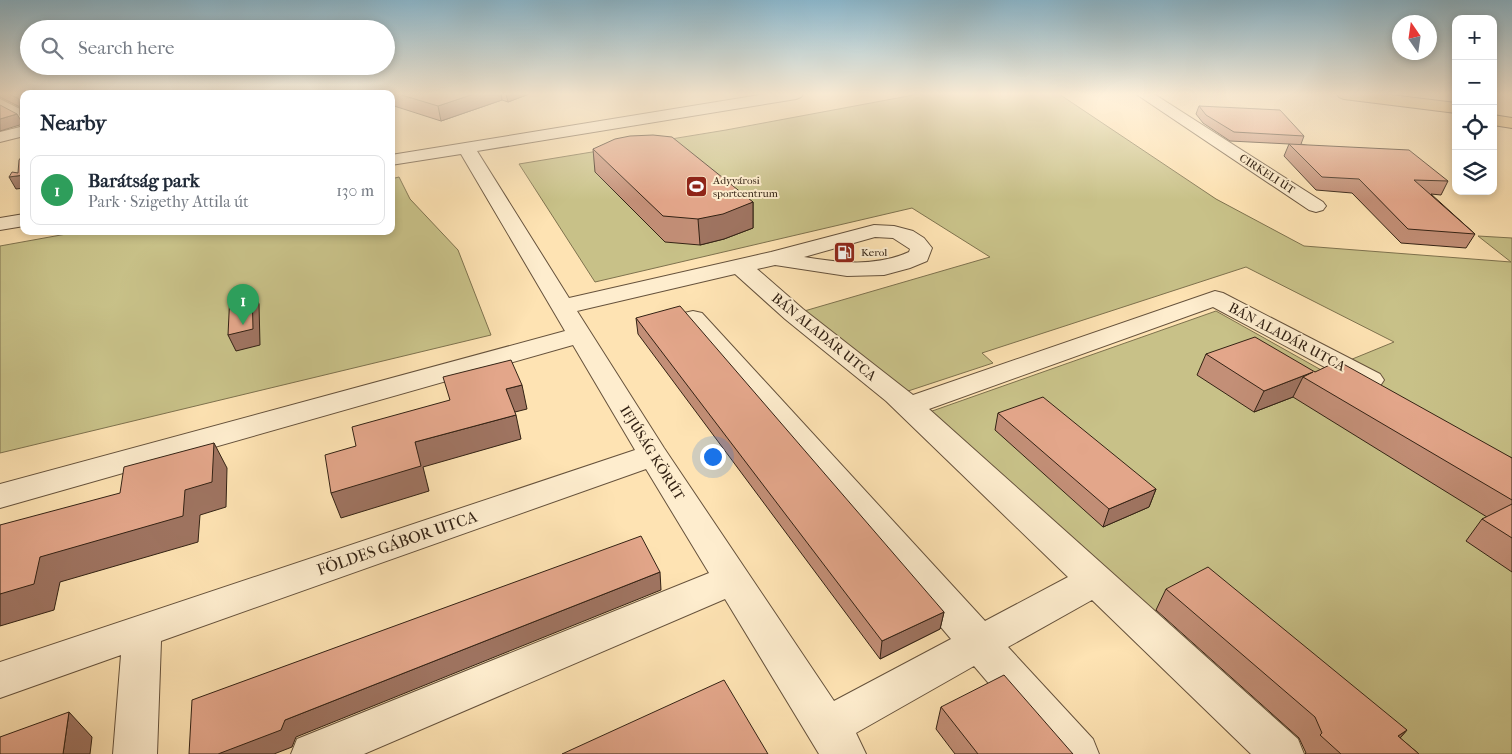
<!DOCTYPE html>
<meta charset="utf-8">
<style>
body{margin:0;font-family:"IM FELL French Canon",serif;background:#f2f2f3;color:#1f2937}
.controls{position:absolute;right:15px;top:15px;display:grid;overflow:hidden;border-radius:10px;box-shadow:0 2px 8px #0003}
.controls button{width:45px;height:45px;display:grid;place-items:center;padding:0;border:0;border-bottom:1px solid #e0e1e3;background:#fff;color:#1f2937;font:25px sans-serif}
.compass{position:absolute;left:1392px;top:15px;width:45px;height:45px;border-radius:50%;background:#fff;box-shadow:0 2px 8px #0003;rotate:347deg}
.you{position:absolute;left:712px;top:456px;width:18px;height:18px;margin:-12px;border:4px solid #fff;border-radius:50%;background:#1a73e8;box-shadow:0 0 0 8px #1a73e833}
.badge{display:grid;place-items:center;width:32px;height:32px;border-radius:50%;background:#d93025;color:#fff;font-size:16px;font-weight:700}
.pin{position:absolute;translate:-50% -41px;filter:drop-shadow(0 1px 2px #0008)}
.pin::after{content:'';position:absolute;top:26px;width:18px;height:15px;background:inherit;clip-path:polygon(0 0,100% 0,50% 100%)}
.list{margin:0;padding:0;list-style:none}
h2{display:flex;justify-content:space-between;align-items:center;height:65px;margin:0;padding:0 20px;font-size:21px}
h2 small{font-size:16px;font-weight:400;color:#747a83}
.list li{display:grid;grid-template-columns:32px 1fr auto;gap:15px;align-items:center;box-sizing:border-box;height:70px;margin:0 10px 10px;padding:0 10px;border:1px solid #e0e1e3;border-radius:10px}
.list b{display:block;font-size:19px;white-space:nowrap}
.list p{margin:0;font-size:16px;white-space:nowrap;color:#747a83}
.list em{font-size:16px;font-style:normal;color:#747a83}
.icon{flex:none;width:28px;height:28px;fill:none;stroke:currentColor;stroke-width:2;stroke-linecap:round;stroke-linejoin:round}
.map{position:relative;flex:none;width:1512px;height:754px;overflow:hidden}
.search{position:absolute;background:#fff;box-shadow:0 2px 8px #0003;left:20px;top:20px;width:375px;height:55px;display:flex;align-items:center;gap:12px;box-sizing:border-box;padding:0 18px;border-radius:28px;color:#747a83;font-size:19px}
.panel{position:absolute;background:#fff;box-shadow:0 2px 8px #0003;left:20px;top:90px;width:375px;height:145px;border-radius:10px}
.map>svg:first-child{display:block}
</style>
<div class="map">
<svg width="1512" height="754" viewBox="0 0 1512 754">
<rect width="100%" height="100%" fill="#fee3b3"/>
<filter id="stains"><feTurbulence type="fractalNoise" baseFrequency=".004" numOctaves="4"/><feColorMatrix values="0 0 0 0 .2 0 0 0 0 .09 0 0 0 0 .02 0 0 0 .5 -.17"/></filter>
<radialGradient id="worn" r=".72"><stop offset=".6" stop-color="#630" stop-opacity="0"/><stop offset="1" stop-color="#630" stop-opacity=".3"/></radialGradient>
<!-- green -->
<g fill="#c8c188" stroke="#7e724e">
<polygon points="919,94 1059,94 1216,199 1304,246 1511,262 1478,236 1512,238 1512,754 1384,754 1198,588 1149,614 918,416 1216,311 1323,371 1394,342 1246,267 982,353 993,363 896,395 794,314 990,257 912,208 595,282 519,164 726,130"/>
<polygon points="399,177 410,199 458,250 491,335 0,453 0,246 83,231 391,231 391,179"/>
</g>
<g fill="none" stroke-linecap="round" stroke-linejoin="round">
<defs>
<g id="minor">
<path d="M 766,94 L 803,94 L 801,97 L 796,99 L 477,151 L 569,298 L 771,252 L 874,225 L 894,226 L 913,231 L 924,238 L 932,248 L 927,261 L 910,268 L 884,275 L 847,276 L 775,265 L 757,269 L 803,309 L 913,395 L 1215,291 L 1223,293 L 1380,374 L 1384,380 L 1380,386 L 1370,388 L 1360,386 L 1213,307 L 929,409 L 1298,739 L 1304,754 L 1251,754 L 1092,600 L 1008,647 L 1093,739 L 1099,754 L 1049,754 L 974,666 L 856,733 L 866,754 L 819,754 L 725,599 L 364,754 L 291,754 L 297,739 L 709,573 L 646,469 L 161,641 L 157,754 L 113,754 L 121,655 L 0,698 L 0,662 L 635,450 L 573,345 L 0,508 L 0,484 L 565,331 L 461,154 L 391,165 L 391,155 ZM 875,237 L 893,238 L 910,249 L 909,252 C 875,267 840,263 804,257 ZM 735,274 L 785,319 L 886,401 L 1068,577 L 985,621 L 702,313 L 693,311 L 684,313 L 681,318 L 684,323 L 951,639 L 834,701 L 664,448 L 577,311 Z"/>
<polygon points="1136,94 1154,94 1323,202 1326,206 1323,210 1316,212 1309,210"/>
<polygon points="0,99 24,111 24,123 0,111"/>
<polygon points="24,126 24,136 0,142 0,132"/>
<polygon points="24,214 24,226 0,230 0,218"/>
</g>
<g id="major">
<polygon points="1337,94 1383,94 1456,103 1456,113 1344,99 1339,97"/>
<polygon points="1493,115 1512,118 1512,128 1493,125"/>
</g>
</defs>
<!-- minor casing -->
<use href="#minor" stroke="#66523c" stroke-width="2"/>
<!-- major casing -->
<use href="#major" stroke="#332214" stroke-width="2"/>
<!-- minor -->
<use href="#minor" fill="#feedce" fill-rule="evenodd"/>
<!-- major -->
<use href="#major" fill="#efc27a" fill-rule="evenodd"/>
</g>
<!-- wall -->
<g fill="#c38f77" stroke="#332214">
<polygon points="0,94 24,94 20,107 0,97"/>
<polygon points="391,94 529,94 508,102 502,100 441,121 391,105"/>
<polygon points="1199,106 1304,136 1301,144 1448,181 1441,195 1431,194 1475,234 1466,248 1401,243 1352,193 1316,190 1284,156 1289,144 1230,141 1203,123 1196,114"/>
<polygon points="593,149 753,202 753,228 724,239 700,245 665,242 595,172"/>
<polygon points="636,318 944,612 940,629 880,659 638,334"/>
<polygon points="1206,354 1315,372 1512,458 1512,572 1466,541 1482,519 1487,517 1293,397 1254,412 1197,375"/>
<polygon points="998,413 1156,489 1149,507 1103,527 995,430"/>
<polygon points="1166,589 1407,730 1400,738 1419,754 1305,754 1306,753 1299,738 1156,610"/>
<polygon points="941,707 1073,754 955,754 936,729"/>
</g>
<!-- shaded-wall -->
<g fill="#9f7461" stroke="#332214">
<polygon points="474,94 501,94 502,100 441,121 438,106"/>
<polygon points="506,94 529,94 508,102"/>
<polygon points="17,114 23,124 0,131 0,119"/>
<polygon points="24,114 24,122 20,115"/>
<polygon points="24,175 24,188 16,189 9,177"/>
<polygon points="753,202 753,228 724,239 700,245 698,219"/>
<polygon points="252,288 259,304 260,345 236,351 228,335"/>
<polygon points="1313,372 1303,377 1293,397 1254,412 1264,391"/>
<polygon points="522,385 527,409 511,413 506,389"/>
<polygon points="516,415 521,439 423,467 429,491 341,518 331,493 415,442"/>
<polygon points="214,443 227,468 226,507 200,515 198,542 60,582 54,610 0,626 0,594 40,557"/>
<polygon points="1156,489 1149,507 1103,527 1109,509"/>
<polygon points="660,572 661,590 296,737 292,747 274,754 218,754 285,720"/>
<polygon points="944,612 940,629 880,659 882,641"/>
<polygon points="69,712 92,737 90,754 63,754"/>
<polygon points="1407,730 1389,751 1398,736"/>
</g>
<!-- building -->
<g fill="#e3a68a" stroke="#332214">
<polygon points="9,94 24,94 24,114 20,115 19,99"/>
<polygon points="398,94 474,94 438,106"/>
<polygon points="0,105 17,114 0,119"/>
<polygon points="1199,106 1280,110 1304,136 1234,132 1206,115"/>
<polygon points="653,135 672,137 753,202 723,214 698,219 663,216 593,149 615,139 630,136"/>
<polygon points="1289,144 1409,150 1448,181 1414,180 1475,234 1408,229 1359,179 1322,177"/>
<polygon points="24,153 24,175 9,177 12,172 18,173 19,160"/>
<polygon points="252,288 253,329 228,335 230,293"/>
<polygon points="680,306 944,612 882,641 636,318"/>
<polygon points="1255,337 1315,372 1338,361 1512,458 1512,500 1303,377 1313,372 1264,391 1206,354"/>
<polygon points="511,360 522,385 506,389 516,415 415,442 421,466 331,493 325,455 356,446 352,427 450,400 443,377"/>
<polygon points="1043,397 1156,489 1109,509 998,413"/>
<polygon points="214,443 212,482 185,490 183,516 40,557 34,584 0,594 0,525 120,493 124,467"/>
<polygon points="1512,504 1512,538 1482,519"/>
<polygon points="641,536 660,572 285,720 281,730 218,754 189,754 192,700"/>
<polygon points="1208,567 1407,730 1398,736 1419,754 1341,754 1320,735 1322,733 1315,717 1166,589"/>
<polygon points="1004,675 1073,754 978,754 941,707"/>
<polygon points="724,680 768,754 562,754"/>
<polygon points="69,712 63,754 0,754 0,737"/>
</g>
<!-- sky -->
<linearGradient id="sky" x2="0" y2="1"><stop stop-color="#8bb8ce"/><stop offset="0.47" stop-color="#fff2dd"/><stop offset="1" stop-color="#fff2dd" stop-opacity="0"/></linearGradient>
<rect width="1512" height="200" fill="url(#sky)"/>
<!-- icons -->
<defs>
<symbol id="stadium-square" viewBox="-11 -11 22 22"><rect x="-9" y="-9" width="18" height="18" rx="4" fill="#8f2418" stroke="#feedce"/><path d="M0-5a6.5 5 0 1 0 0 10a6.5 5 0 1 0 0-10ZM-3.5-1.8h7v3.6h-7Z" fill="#fff"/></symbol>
<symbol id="fuel-square" viewBox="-11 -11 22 22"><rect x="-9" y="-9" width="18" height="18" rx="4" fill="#8f2418" stroke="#feedce"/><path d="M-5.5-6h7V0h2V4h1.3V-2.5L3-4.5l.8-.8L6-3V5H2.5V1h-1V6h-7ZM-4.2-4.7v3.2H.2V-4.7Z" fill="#fff"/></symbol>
</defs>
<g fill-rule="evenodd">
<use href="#stadium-square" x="684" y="174" width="25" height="25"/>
<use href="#fuel-square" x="832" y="240" width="25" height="25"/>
</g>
<g text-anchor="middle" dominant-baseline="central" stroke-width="4" stroke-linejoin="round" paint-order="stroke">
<!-- far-street labels -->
<g font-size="11" fill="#332214" stroke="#feedce">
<text transform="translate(1267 174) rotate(33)">CIRKELI ÚT</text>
</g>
<!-- far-poi labels -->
<g font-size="11" fill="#332214" stroke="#feedce" text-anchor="start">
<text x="713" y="180">Adyvárosi<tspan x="713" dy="13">sportcentrum</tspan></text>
<text x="861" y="252">Kerol</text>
</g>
<!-- street labels -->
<g font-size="14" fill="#332214" stroke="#feedce">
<text transform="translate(824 337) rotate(39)">BÁN ALADÁR UTCA</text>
<text transform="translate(1287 337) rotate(28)">BÁN ALADÁR UTCA</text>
<text transform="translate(652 453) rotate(58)">IFJÚSÁG KÖRÚT</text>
</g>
<!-- near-street labels -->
<g font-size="16" fill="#332214" stroke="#feedce">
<text transform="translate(397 543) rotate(-19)">FÖLDES GÁBOR UTCA</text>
</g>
</g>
<rect width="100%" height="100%" filter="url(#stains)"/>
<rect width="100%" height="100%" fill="url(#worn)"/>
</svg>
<div class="controls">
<button>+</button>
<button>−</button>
<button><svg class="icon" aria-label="locate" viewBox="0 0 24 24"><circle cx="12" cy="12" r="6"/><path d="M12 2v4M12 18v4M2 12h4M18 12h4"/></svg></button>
<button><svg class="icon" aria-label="layers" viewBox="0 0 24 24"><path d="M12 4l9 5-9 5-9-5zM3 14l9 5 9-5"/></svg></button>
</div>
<svg class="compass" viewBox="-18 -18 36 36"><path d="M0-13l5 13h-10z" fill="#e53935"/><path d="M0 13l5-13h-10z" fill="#747a83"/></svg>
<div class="you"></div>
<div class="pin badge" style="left:243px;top:325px;background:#2e9e5b">1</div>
<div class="search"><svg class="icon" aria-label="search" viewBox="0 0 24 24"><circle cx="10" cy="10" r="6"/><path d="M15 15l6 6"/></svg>Search here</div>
<section class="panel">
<h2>Nearby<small></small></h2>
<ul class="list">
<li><span class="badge" style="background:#2e9e5b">1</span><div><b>Barátság park</b><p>Park · Szigethy Attila út</p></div><em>130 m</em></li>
</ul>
</section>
</div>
